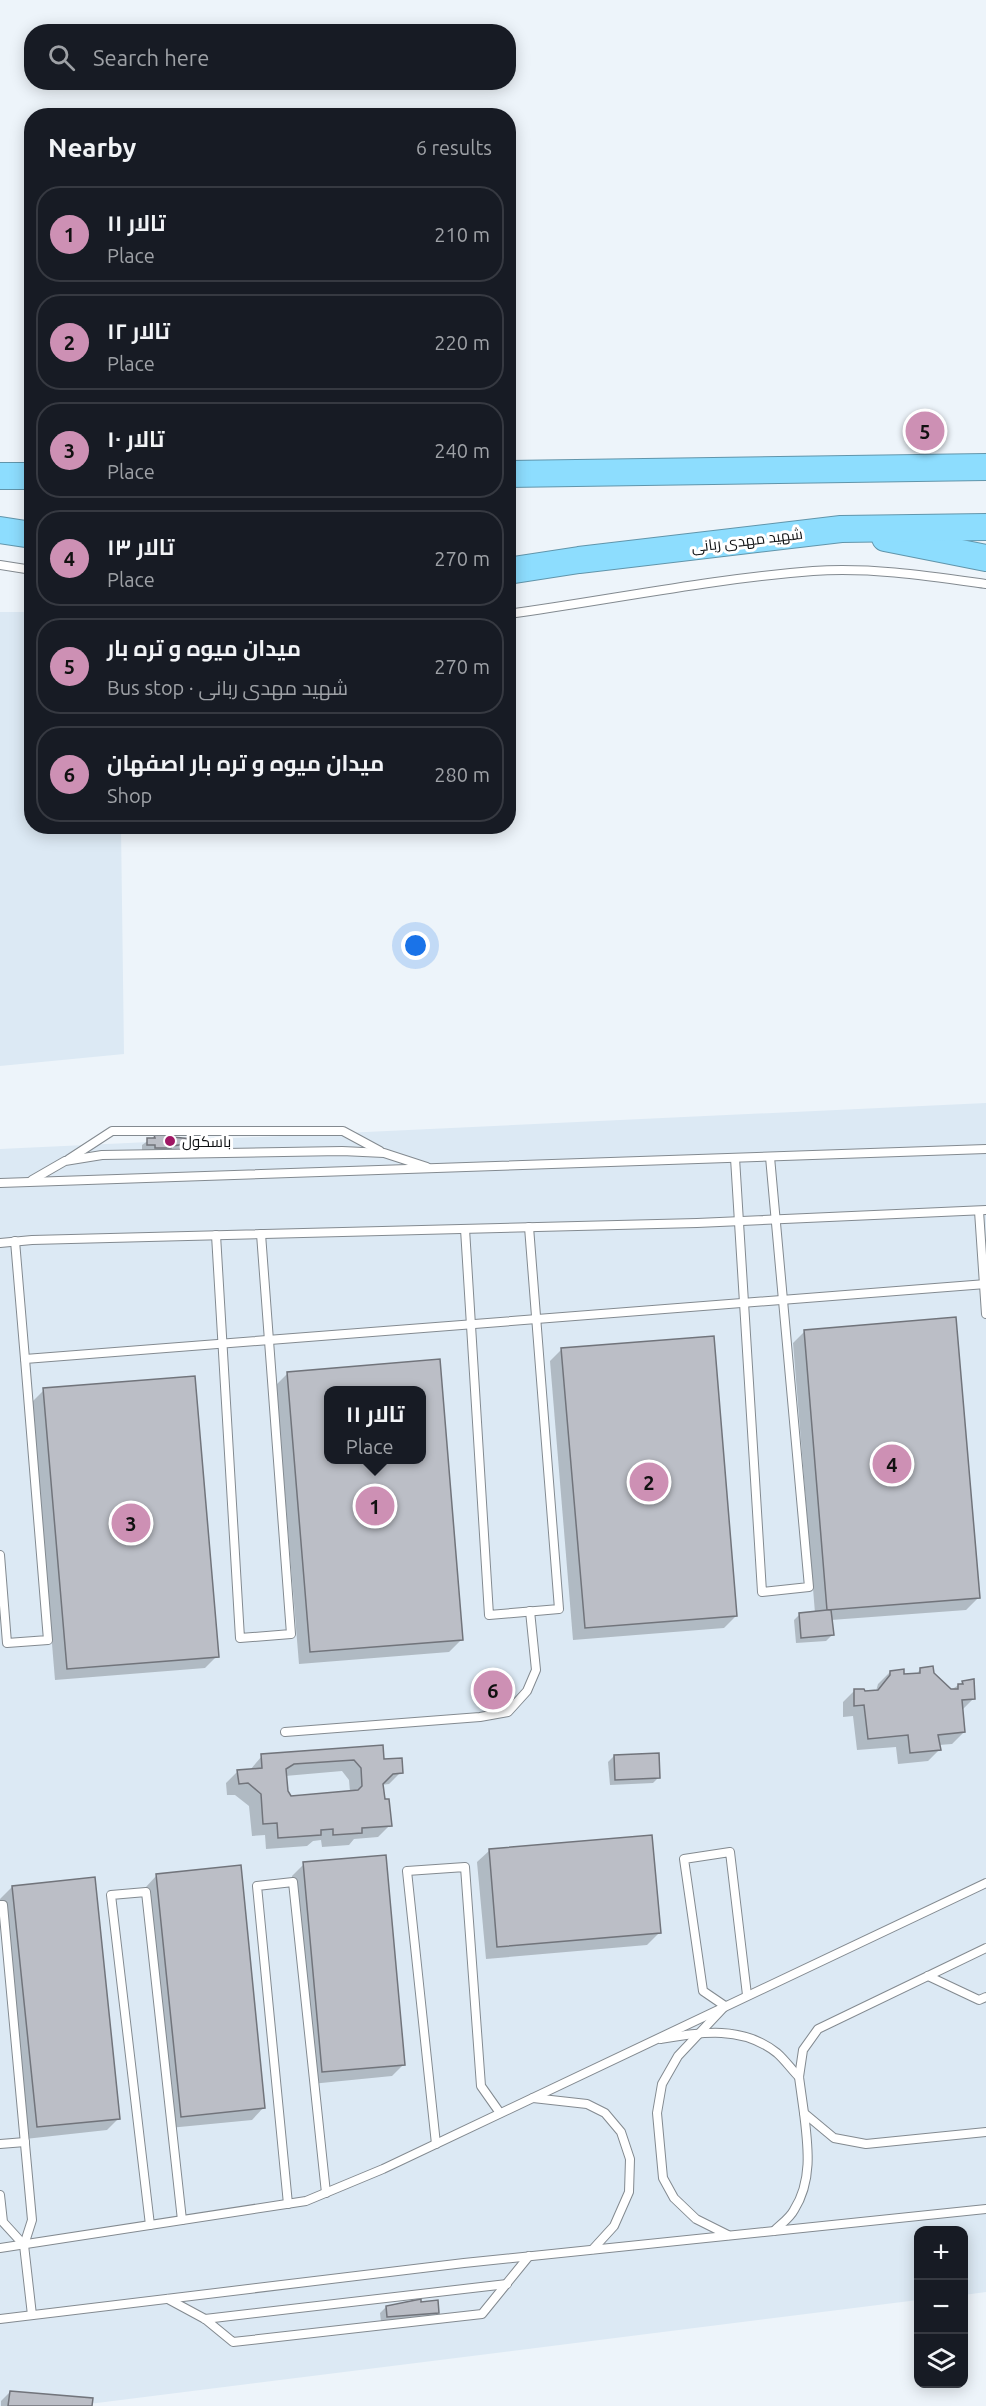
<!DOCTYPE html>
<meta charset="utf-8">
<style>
body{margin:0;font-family:Ubuntu,Cairo,sans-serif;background:#242831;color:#f1f3f6}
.controls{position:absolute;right:18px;bottom:18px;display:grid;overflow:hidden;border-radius:12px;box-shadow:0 3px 15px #0003}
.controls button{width:54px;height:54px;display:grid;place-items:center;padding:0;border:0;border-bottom:2px solid #363941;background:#171b24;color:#f1f3f6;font:30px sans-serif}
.you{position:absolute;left:416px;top:946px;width:21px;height:21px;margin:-15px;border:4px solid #fff;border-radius:50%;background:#1a73e8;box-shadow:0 0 0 9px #1a73e833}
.badge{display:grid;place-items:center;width:39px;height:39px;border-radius:50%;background:#cd90b4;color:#111;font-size:20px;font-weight:700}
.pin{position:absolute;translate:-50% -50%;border:3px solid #fff;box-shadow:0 2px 6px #0006}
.popup{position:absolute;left:324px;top:1386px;width:102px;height:78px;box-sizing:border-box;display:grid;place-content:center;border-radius:12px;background:#171b24;filter:drop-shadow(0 2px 4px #0005);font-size:20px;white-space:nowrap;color:#9ea1a6}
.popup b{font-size:22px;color:#f1f3f6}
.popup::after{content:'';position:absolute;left:50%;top:100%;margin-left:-12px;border:12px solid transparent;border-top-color:#171b24}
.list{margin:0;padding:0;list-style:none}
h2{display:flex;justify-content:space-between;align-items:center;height:78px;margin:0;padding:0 24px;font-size:26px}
h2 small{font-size:20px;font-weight:400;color:#9ea1a6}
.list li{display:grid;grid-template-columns:39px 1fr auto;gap:18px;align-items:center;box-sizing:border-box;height:96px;margin:0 12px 12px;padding:0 12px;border:2px solid #363941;border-radius:24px}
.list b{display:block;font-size:22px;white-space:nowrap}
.list p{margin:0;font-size:20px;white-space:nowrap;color:#9ea1a6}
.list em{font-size:20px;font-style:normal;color:#9ea1a6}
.icon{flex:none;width:33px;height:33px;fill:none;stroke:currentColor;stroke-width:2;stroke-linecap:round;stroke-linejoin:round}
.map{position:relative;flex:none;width:986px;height:2406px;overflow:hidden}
.search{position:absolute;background:#171b24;box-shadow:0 3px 15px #0003;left:24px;top:24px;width:492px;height:66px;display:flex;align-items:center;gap:15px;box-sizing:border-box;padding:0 21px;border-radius:24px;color:#9ea1a6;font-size:22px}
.panel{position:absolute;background:#171b24;box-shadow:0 3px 15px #0003;left:24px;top:108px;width:492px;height:726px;border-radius:24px}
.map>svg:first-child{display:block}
</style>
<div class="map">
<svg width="986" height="2406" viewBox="0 0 986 2406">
<rect width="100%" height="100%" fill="#edf4fa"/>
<!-- built -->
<g fill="#dce9f4" fill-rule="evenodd">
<polygon points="0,612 31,612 32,826 121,827 124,1054 0,1066"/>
<path d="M 986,1103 L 986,2292 L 964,2295 L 964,2230 L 918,2230 L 918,2300 L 73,2406 L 0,2406 L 0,1149 ZM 328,1390 L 422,1390 L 422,1460 L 328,1460 Z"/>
</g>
<!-- shadow -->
<g fill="#0003" fill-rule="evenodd">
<polygon points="155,1136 191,1143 186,1149 149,1154 149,1150 142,1150 142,1145"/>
<polygon points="805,1331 978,1598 966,1610 831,1620 832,1635 826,1641 796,1643 794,1620 800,1614 815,1613 793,1343"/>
<polygon points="562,1349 736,1616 724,1628 573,1640 550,1361"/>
<path d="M 438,1361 L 461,1640 L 449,1652 L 299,1664 L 276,1385 L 288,1373 ZM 328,1390 L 422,1390 L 422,1460 L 328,1460 Z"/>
<polygon points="44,1390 217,1656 205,1668 55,1680 32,1402"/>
<polygon points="920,1670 932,1673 951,1690 963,1682 974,1698 962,1710 964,1732 952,1744 939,1745 940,1749 928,1761 898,1764 896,1747 857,1750 853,1716 843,1717 843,1702 855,1690 864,1693 876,1691 878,1684 890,1672 903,1676 915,1675"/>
<path d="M 262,1756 L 383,1761 L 401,1772 L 389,1784 L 381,1785 L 390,1825 L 378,1837 L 354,1839 L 349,1845 L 322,1847 L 321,1840 L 313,1841 L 307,1846 L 266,1849 L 265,1835 L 252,1836 L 249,1806 L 235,1795 L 227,1795 L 226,1783 L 238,1771 L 250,1770 ZM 342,1771 L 349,1780 L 350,1792 L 291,1797 L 286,1792 L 285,1776 Z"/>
<polygon points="614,1756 659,1777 653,1783 610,1785 608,1762"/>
<polygon points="490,1850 659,1933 647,1945 486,1959 477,1862"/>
<polygon points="304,1864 404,2064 392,2076 311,2084 292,1876"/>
<polygon points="157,1875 264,2107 252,2120 169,2128 145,1888"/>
<polygon points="12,1887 119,2118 107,2130 25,2139 0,1899"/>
<polygon points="403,2302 436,2302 437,2312 432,2318 381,2322 380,2313 386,2307 400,2306"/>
<polygon points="10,2392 91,2406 1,2406 1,2401"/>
</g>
<!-- building -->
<g fill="#bbbec6" stroke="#71747b" stroke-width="1.5" fill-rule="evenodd">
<polygon points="154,1135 172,1135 172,1137 193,1139 193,1143 172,1146 171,1148 155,1148 155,1145 147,1145 147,1138 155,1138"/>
<polygon points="956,1317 980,1598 827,1610 804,1330"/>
<polygon points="714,1336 737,1616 585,1628 561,1348"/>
<path d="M 440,1359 L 463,1640 L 310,1652 L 287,1372 ZM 328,1390 L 422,1390 L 422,1460 L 328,1460 Z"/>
<polygon points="195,1376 219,1657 67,1669 43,1388"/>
<polygon points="827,1610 831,1610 834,1635 801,1638 799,1613"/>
<polygon points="933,1666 934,1673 951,1689 958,1689 958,1684 963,1684 962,1681 974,1679 975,1699 962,1700 965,1732 938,1735 941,1750 910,1753 908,1735 868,1739 864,1705 854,1706 854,1689 864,1689 865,1691 878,1690 890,1675 890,1671 904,1669 904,1674 920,1673 920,1668"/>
<path d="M 383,1745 L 384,1759 L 402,1758 L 403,1773 L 393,1774 L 383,1784 L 385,1799 L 389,1799 L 392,1826 L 362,1828 L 362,1833 L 333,1835 L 333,1829 L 321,1830 L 321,1835 L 278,1838 L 277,1823 L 263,1824 L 261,1794 L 248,1783 L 239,1784 L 237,1770 L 262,1768 L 261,1754 ZM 354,1760 L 361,1768 L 362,1786 L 358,1790 L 291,1796 L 288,1791 L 286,1769 L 294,1764 Z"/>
<polygon points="659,1753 660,1778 615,1780 614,1755"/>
<polygon points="652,1835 661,1933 497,1947 489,1849"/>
<polygon points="386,1855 405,2065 322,2072 303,1862"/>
<polygon points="241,1865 265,2108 181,2117 156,1874"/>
<polygon points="95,1877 120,2119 37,2127 12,1886"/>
<polygon points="421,2299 421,2302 438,2300 439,2313 387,2317 386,2306"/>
<polygon points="10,2391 93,2398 92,2406 8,2406"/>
</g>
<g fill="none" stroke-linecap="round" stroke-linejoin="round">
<defs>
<g id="lane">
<polyline points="0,565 32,570"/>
<path d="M 508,614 C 610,600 710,579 813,571 C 871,567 929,576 986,584"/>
<polyline points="735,1158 762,1592 809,1587 770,1157"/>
<polyline points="69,1159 112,1131 343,1131 380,1151"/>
<polyline points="32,1180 65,1161 102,1155 342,1151 384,1153 427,1167"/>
<polyline points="0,1183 986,1149"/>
<polyline points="979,1211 986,1314"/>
<polyline points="465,1229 489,1615 559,1609 529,1227"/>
<polyline points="216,1235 240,1638 291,1634 261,1234"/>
<polyline points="15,1241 25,1359"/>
<polyline points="0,1243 32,1240 697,1223 986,1210"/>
<polyline points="0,1555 7,1643 48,1640 25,1359 986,1284"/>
<polyline points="285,1732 480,1717 508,1712 527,1691 536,1670 530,1611"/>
<polyline points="0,1905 3,1905 32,2220 24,2245 32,2315"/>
<polyline points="986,1948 818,2029 803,2050 799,2077 804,2113 834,2138 866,2144 986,2132"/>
<polyline points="928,1976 979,2000 986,1997"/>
<path d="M 661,2039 C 702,2032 742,2025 777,2053 C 785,2060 792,2070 799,2077"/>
<polyline points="533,2098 587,2104 605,2113 621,2132 630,2159 629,2192 614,2226 593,2249"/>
<polyline points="0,2144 25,2142"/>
<polyline points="436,2144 407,1871 465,1867 481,2086 500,2113"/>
<polyline points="0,2195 3,2222 24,2245"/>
<polyline points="288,2204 257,1886 293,1882 326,2193"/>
<polyline points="150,2225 111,1895 146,1892 182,2220"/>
<path d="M 774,2231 C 781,2224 790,2218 794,2210 C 813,2180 808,2146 804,2113"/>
<polyline points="728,2235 696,2219 674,2198 663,2178 657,2113 662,2084 678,2056 725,2006 703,1991 684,1859 730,1852 747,1995"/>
<polyline points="0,2248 306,2201 383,2169 986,1883"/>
<polyline points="168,2299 205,2319 233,2342 482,2314 529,2256"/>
<polyline points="0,2319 464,2263 986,2209"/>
<polyline points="205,2319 507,2284"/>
</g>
<g id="highway">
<polyline points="508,474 986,467"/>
<polyline points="0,476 32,476"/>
<polyline points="0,530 32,535"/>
<polyline points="885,538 986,558"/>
<polyline points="508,571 579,560 841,529 986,527"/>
</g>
</defs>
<!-- lane casing -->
<use href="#lane" stroke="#838a90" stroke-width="10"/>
<!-- highway casing -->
<use href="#highway" stroke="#6195ab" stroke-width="28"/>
<!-- lane -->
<use href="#lane" stroke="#fff" stroke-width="8"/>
<!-- highway -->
<use href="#highway" stroke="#8dddfe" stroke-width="26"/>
</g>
<!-- markers -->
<circle fill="#a01764" stroke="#fff" stroke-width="2" cx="170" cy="1141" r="6"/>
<g text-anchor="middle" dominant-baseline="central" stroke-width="6" stroke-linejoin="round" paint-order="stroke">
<!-- street labels -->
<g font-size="15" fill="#0e1012" stroke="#fff">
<text transform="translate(747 540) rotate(-7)">شهید مهدی ربانی</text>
</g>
<!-- poi labels -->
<g font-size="15" fill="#0e1012" stroke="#fff" text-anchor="start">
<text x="182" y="1141">باسكول</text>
</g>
</g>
</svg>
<div class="controls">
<button>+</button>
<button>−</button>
<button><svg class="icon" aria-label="layers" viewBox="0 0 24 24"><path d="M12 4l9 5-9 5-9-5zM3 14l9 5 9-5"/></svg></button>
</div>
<div class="you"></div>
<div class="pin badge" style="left:375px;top:1506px">1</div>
<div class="popup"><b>تالار ۱۱</b>Place</div>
<div class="pin badge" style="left:649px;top:1482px">2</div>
<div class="pin badge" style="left:131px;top:1523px">3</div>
<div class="pin badge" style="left:892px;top:1464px">4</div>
<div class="pin badge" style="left:925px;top:431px">5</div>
<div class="pin badge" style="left:493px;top:1690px">6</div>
<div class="search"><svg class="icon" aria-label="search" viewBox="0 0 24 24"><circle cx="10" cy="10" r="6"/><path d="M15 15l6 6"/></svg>Search here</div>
<section class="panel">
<h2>Nearby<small>6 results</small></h2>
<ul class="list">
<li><span class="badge">1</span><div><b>تالار ۱۱</b><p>Place</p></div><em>210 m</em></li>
<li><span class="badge">2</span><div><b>تالار ۱۲</b><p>Place</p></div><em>220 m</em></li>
<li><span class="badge">3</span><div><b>تالار ۱۰</b><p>Place</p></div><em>240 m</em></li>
<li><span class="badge">4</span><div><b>تالار ۱۳</b><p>Place</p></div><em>270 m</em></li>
<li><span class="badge">5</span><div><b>میدان میوه و تره بار</b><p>Bus stop · شهید مهدی ربانی</p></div><em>270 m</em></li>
<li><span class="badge">6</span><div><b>میدان میوه و تره بار اصفهان</b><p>Shop</p></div><em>280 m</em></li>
</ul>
</section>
</div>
